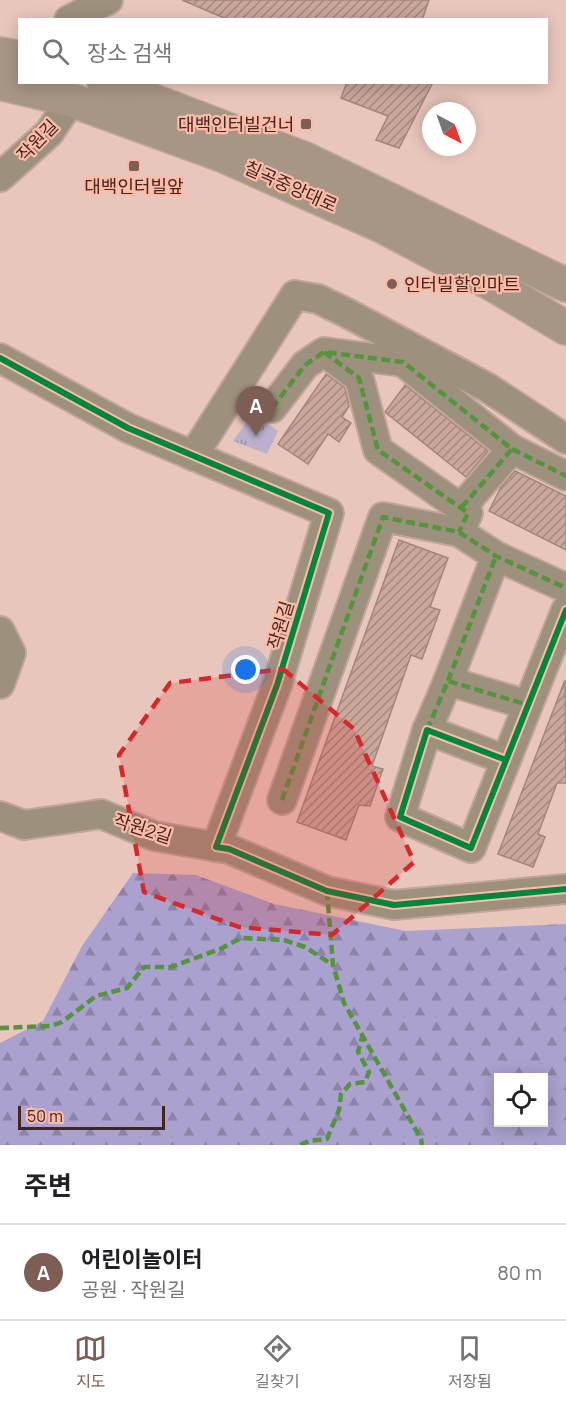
<!DOCTYPE html>
<html lang="ko">
<meta charset="utf-8">
<style>
body{margin:0;font-family:Manrope,"Noto Sans KR",sans-serif;background:#f6f6f6;color:#202124}
.controls{position:absolute;right:18px;bottom:18px;display:grid;overflow:hidden;border-radius:0px;box-shadow:0 3px 15px #0003}
.controls button{width:54px;height:54px;display:grid;place-items:center;padding:0;border:0;border-bottom:2px solid #e0e0e0;background:#fff;color:#202124;font:30px sans-serif}
.compass{position:absolute;left:422px;top:102px;width:54px;height:54px;border-radius:50%;background:#fff;box-shadow:0 3px 15px #0003;rotate:139deg}
.scale{position:absolute;left:18px;bottom:15px;width:147px;box-sizing:border-box;padding-left:6px;border:3px solid #44251d;border-top:0;font-size:16px;line-height:21px;white-space:nowrap;color:#44251d;-webkit-text-stroke:4px #fbbba8;paint-order:stroke}
.you{position:absolute;left:246px;top:670px;width:21px;height:21px;margin:-15px;border:4px solid #fff;border-radius:50%;background:#1a73e8;box-shadow:0 0 0 9px #1a73e833}
.badge{display:grid;place-items:center;width:39px;height:39px;border-radius:50%;background:#7d5d54;color:#fff;font-size:20px;font-weight:700}
.pin{position:absolute;translate:-50% -50px;filter:drop-shadow(0 2px 3px #0008)}
.pin::after{content:'';position:absolute;top:32px;width:21px;height:18px;background:inherit;clip-path:polygon(0 0,100% 0,50% 100%)}
.list{margin:0;padding:0;list-style:none}
h2{display:flex;justify-content:space-between;align-items:center;height:78px;margin:0;padding:0 24px;font-size:26px}
h2 small{font-size:20px;font-weight:400;color:#757577}
.list li{display:grid;grid-template-columns:39px 1fr auto;gap:18px;align-items:center;box-sizing:border-box;height:96px;padding:0 24px;border-top:2px solid #e0e0e0}
.list b{display:block;font-size:22px;white-space:nowrap}
.list p{margin:0;font-size:20px;white-space:nowrap;color:#757577}
.list em{font-size:20px;font-style:normal;color:#757577}
.icon{flex:none;width:33px;height:33px;fill:none;stroke:currentColor;stroke-width:2;stroke-linecap:round;stroke-linejoin:round}
.map{position:relative;flex:none;width:566px;height:1145px;overflow:hidden}
.search{position:absolute;background:#fff;box-shadow:0 3px 15px #0003;left:18px;right:18px;top:18px;height:66px;display:flex;align-items:center;gap:15px;box-sizing:border-box;padding:0 21px;border-radius:0px;color:#757577;font-size:22px}
.sheet{height:174px;background:#fff}
nav{display:flex;justify-content:space-around;align-items:center;box-sizing:border-box;height:84px;border-top:2px solid #e0e0e0;background:#fff;font-size:16px;color:#757577}
nav a{display:grid;justify-items:center;gap:3px}
nav .on{color:#7d5d54}
.map>svg:first-child{display:block}
</style>
<div class="map">
<svg width="566" height="1145" viewBox="0 0 566 1145">
<defs>
<pattern id="forest-firs" width="22" height="20" patternUnits="userSpaceOnUse" patternTransform="scale(1.5)"><rect width="22" height="20" fill="#aaa1cf"/><path d="M5 1l3.5 6h-7zM16 11l3.5 6h-7z" fill="#8c83a7"/></pattern>
<pattern id="park-tufts" width="24" height="20" patternUnits="userSpaceOnUse" patternTransform="scale(1.5)"><rect width="24" height="20" fill="#bbb1ce"/><path d="M3 7l-1-3M5 7V3M7 7l1-3M15 17l-1-3M17 17v-4M19 17l1-3" fill="none" stroke="#9a90a7"/></pattern>
<pattern id="building-hatch" width="6" height="6" patternUnits="userSpaceOnUse" patternTransform="scale(1.5)"><rect width="6" height="6" fill="#caa79c"/><path d="M-1 1l2-2M0 6l6-6M5 7l2-2" fill="none" stroke="#a6887f"/></pattern>
</defs>
<rect width="100%" height="100%" fill="#e8c6bb"/>
<!-- forest -->
<path fill="url(#forest-firs)" fill-rule="evenodd" d="M 133,873 L 196,875 L 274,904 L 406,931 L 566,924 L 566,1145 L 0,1145 L 0,1043 L 43,1021 L 82,946 ZM 498,1078 L 544,1078 L 544,1122 L 498,1122 Z"/>
<!-- park -->
<polygon fill="url(#park-tufts)" points="253,413 278,431 267,454 233,441"/>
<!-- building -->
<g fill="url(#building-hatch)" stroke="#a2867d" stroke-width="1.5">
<polygon points="182,0 429,0 422,20 229,20"/>
<polygon points="347,82 433,82 399,148 376,140 388,116 341,98"/>
<polygon points="326,374 345,388 349,406 342,417 351,423 339,442 328,434 308,464 278,444"/>
<polygon points="405,385 488,451 466,477 385,412"/>
<polygon points="515,471 566,496 566,550 489,511 501,487"/>
<polygon points="399,540 448,558 430,607 440,610 422,659 411,655 372,766 383,769 370,806 359,805 346,840 297,822"/>
<polygon points="565,680 566,783 557,783 538,834 545,837 533,867 498,854"/>
</g>
<g fill="none" stroke-linecap="round" stroke-linejoin="round">
<defs>
<g id="minor">
<polyline points="69,20 108,0"/>
<polyline points="0,177 49,133 71,100"/>
<polyline points="326,353 359,378 378,450 468,513 464,522"/>
<polyline points="0,358 128,428 329,513 277,685 216,847"/>
<polyline points="272,408 305,365 324,352 403,362 512,449 461,508"/>
<polyline points="512,449 566,476"/>
<polyline points="193,456 295,295 318,299 345,312 488,388 566,439"/>
<polyline points="0,631 11,653 0,684"/>
<polyline points="448,681 496,556"/>
<polyline points="427,730 448,681 528,705"/>
<polyline points="506,760 427,730 400,817 471,848 566,610"/>
<polyline points="282,800 383,517 459,532 496,556 566,588"/>
<polyline points="0,816 24,825 101,814 154,836 229,849 327,891 394,905 566,889"/>
</g>
<g id="major">
<polyline points="0,54 20,58"/>
<polyline points="104,82 305,159 566,285"/>
<polyline points="0,83 71,100 222,155 382,226 494,285 566,328"/>
</g>
</defs>
<!-- minor casing -->
<use href="#minor" stroke="#c1a49b" stroke-width="32"/>
<!-- major casing -->
<use href="#major" stroke="#c1a49b" stroke-width="36"/>
<!-- minor -->
<use href="#minor" stroke="#9d907c" stroke-width="28"/>
<!-- major -->
<use href="#major" stroke="#a79585" stroke-width="33"/>
<!-- quiet -->
<g stroke="#53943c" stroke-width="4.5" stroke-dasharray="9 4.5" stroke-linecap="butt">
<polyline points="324,352 359,378 378,450 468,513 459,532"/>
<polyline points="272,408 305,365 324,352 403,362 512,449 461,508"/>
<polyline points="512,449 566,476"/>
<polyline points="448,681 496,556"/>
<polyline points="427,730 448,681 528,705"/>
<polyline points="282,800 383,517 459,532 496,556 566,588"/>
<polyline points="327,891 333,965 344,1003 421,1139 422,1145"/>
<polyline points="0,1028 51,1026 62,1022 96,996 127,988 144,967 171,967 220,949 241,938 284,940 305,947 333,965"/>
<polyline points="300,1145 309,1141 327,1139 339,1110 341,1094 350,1084 365,1082 369,1072 358,1052 362,1037"/>
</g>
<defs>
<g id="cycleway">
<polyline points="0,358 128,428 329,513 277,685 216,847 229,849 327,891 394,905 566,889"/>
<polyline points="506,760 427,730 400,817 471,848 566,610"/>
</g>
</defs>
<!-- cycleway casing -->
<use href="#cycleway" stroke="#fbbba8" stroke-width="10"/>
<!-- cycleway -->
<use href="#cycleway" stroke="#00873e" stroke-width="6"/>
</g>
<!-- marked area -->
<path fill="#d62828" fill-opacity="0.2" stroke="#d62828" stroke-width="4.5" stroke-dasharray="12 8" stroke-linejoin="round" d="M 283,669 L 354,729 L 414,862 L 332,935 L 239,927 L 144,892 L 119,755 L 170,683 Z"/>
<!-- markers -->
<g fill="#7d5d54" stroke="#fbbba8" stroke-width="2">
<rect x="300" y="118" width="12" height="12" rx="3"/>
<rect x="128" y="160" width="12" height="12" rx="3"/>
<circle cx="392" cy="284" r="6"/>
</g>
<g text-anchor="middle" dominant-baseline="central" stroke-width="4.5" stroke-linejoin="round" paint-order="stroke">
<!-- poi labels -->
<g font-size="18" fill="#44251d" stroke="#fbbba8" text-anchor="end">
<text x="294" y="124">대백인터빌건너</text>
<text x="134" y="186" text-anchor="middle">대백인터빌앞</text>
<text x="404" y="284" text-anchor="start">인터빌할인마트</text>
</g>
<!-- street labels -->
<g font-size="18" fill="#44251d" stroke="#fbbba8">
<text transform="translate(37 140) rotate(-46)">작원길</text>
<text transform="translate(291 186) rotate(24)">칠곡중앙대로</text>
<text transform="translate(280 625) rotate(-73)">작원길</text>
<text transform="translate(143 828) rotate(18)">작원2길</text>
</g>
</g>
</svg>
<div class="controls">
<button><svg class="icon" aria-label="locate" viewBox="0 0 24 24"><circle cx="12" cy="12" r="6"/><path d="M12 2v4M12 18v4M2 12h4M18 12h4"/></svg></button>
</div>
<svg class="compass" viewBox="-18 -18 36 36"><path d="M0-13l5 13h-10z" fill="#e53935"/><path d="M0 13l5-13h-10z" fill="#757577"/></svg>
<div class="scale">50 m</div>
<div class="you"></div>
<div class="pin badge" style="left:256px;top:436px">A</div>
<div class="search"><svg class="icon" aria-label="search" viewBox="0 0 24 24"><circle cx="10" cy="10" r="6"/><path d="M15 15l6 6"/></svg>장소 검색</div>
</div>
<section class="sheet">
<h2>주변<small></small></h2>
<ul class="list">
<li><span class="badge">A</span><div><b>어린이놀이터</b><p>공원 · 작원길</p></div><em>80 m</em></li>
</ul>
</section>
<nav>
<a class="on"><svg class="icon" aria-label="map" viewBox="0 0 24 24"><path d="M3 6l6-2 6 2 6-2v14l-6 2-6-2-6 2zM9 4v14M15 6v14"/></svg>지도</a>
<a><svg class="icon" aria-label="directions" viewBox="0 0 24 24"><path d="M12 3l9 9-9 9-9-9zM9 14v-3h6M13 9l2 2-2 2"/></svg>길찾기</a>
<a><svg class="icon" aria-label="saved" viewBox="0 0 24 24"><path d="M7 4h10v16l-5-4-5 4z"/></svg>저장됨</a>
</nav>
